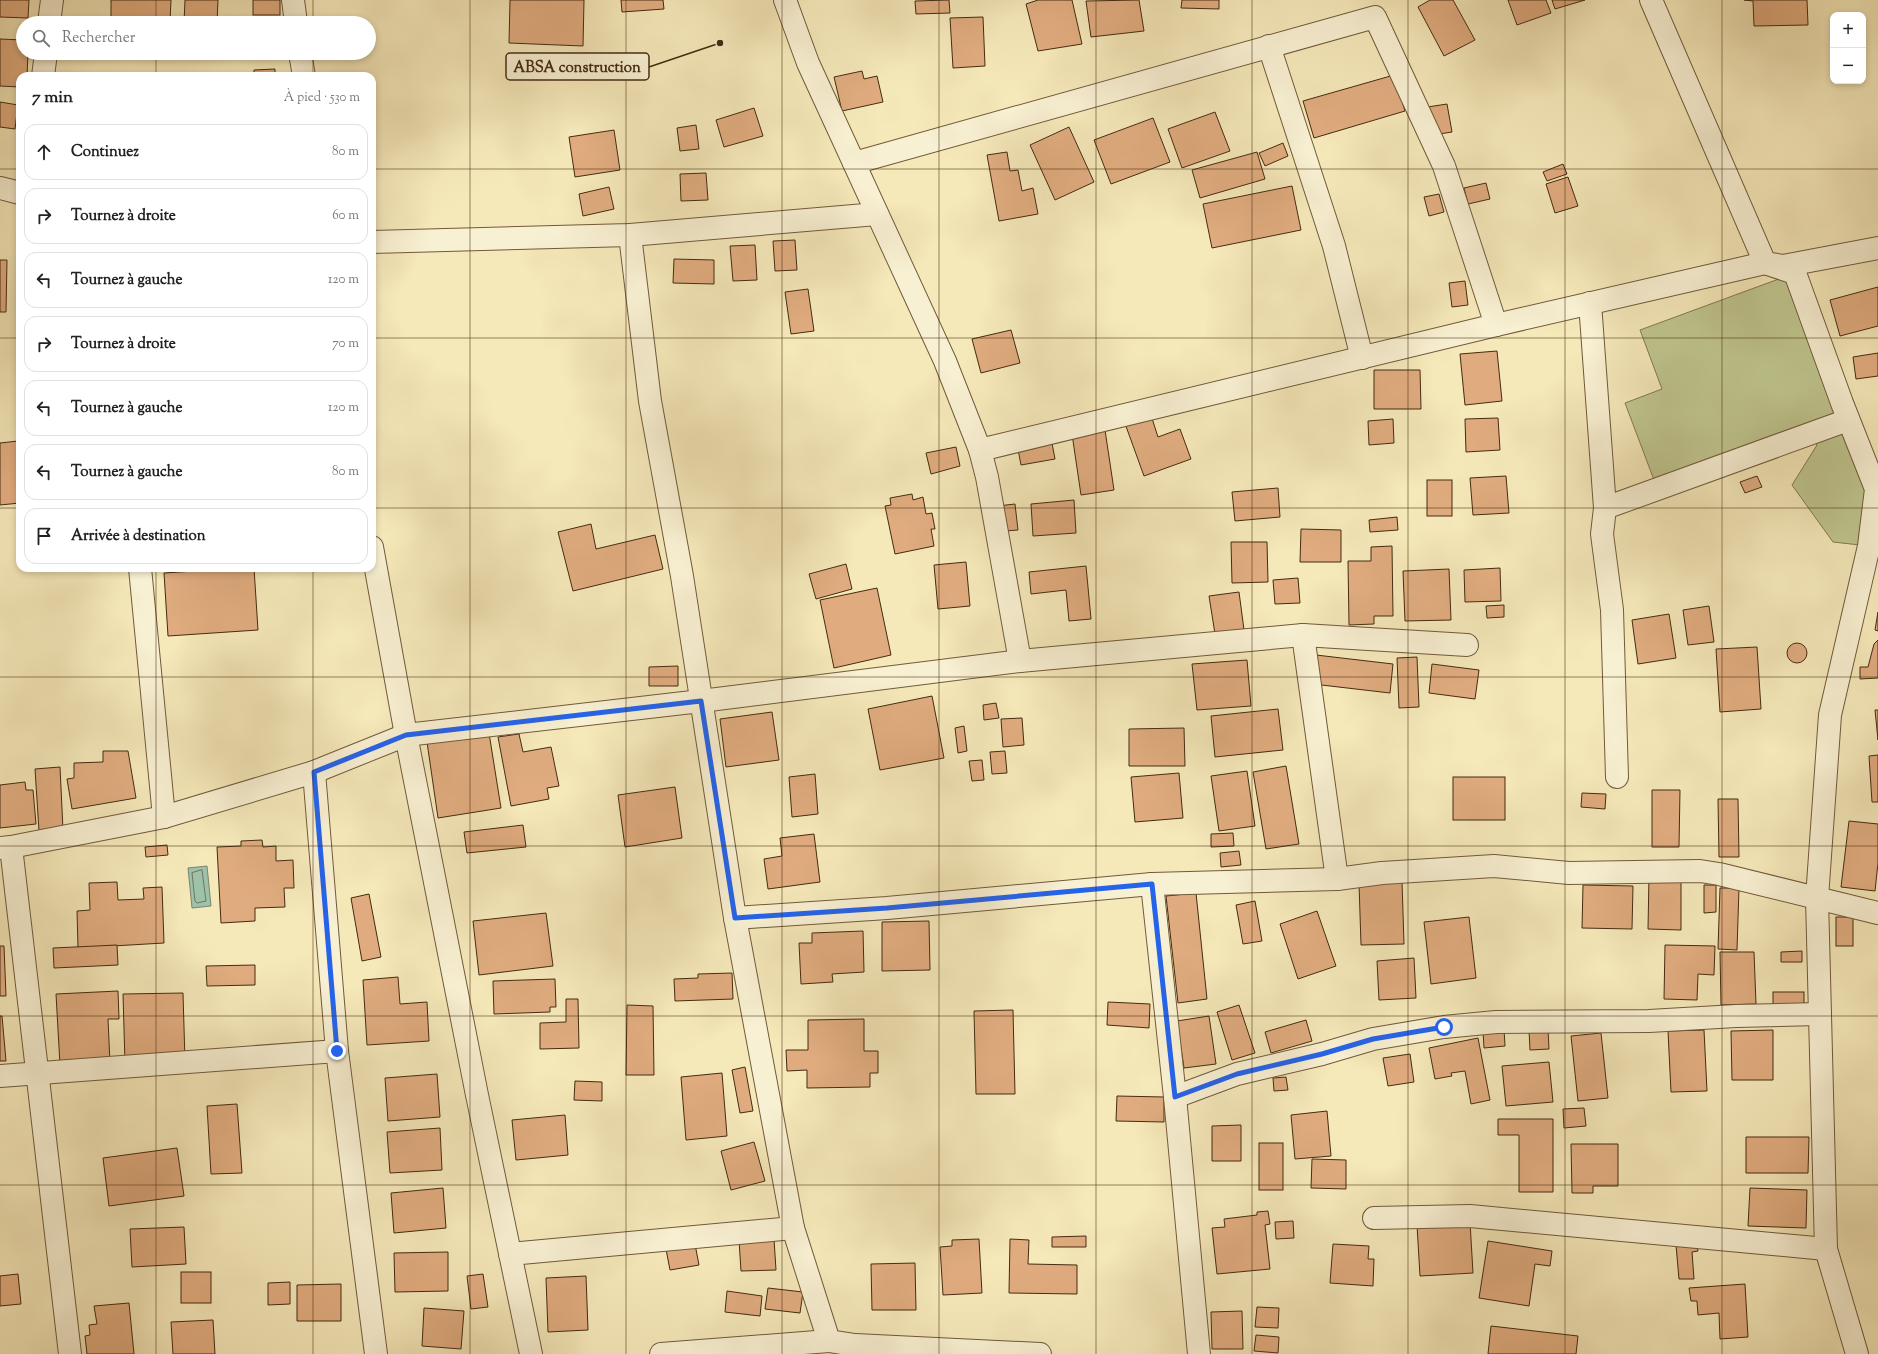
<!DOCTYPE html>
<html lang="fr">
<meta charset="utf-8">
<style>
body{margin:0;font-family:"Sorts Mill Goudy",serif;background:#f2f2f2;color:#222}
.controls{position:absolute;right:12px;top:12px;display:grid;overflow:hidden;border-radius:8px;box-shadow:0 2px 6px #0003}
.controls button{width:36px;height:36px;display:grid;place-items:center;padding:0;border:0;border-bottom:1px solid #e0e0e0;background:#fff;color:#222;font:20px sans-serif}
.stop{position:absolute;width:12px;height:12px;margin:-9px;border:3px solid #2563eb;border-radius:50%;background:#fff}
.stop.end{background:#2563eb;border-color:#fff;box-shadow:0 1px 4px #0008}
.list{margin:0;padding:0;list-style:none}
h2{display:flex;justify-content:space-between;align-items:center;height:52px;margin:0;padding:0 16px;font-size:17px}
h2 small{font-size:13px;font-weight:400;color:#767676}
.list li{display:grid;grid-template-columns:26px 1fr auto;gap:12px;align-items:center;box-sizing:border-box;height:56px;margin:0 8px 8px;padding:0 8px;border:1px solid #e0e0e0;border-radius:12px}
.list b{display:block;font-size:15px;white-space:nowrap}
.list em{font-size:13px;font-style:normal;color:#767676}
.icon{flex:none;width:22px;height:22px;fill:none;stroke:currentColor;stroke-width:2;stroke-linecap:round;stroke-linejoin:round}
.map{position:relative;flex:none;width:1878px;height:1354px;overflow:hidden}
.search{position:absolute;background:#fff;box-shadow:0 2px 6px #0003;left:16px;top:16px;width:360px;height:44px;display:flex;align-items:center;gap:10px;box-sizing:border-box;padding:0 14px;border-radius:22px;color:#767676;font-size:15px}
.panel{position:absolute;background:#fff;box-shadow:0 2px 6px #0003;left:16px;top:72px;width:360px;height:500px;border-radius:12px}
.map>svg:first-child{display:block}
</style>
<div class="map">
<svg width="1878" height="1354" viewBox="0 0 1878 1354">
<rect width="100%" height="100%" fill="#f5e8b9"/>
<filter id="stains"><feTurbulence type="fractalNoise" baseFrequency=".005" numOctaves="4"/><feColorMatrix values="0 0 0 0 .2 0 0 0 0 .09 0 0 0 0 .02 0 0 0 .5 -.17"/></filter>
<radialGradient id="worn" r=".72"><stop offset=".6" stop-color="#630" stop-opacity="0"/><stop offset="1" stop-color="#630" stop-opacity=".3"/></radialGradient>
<!-- green -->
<polygon fill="#bfc58e" stroke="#82784f" points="1795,273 1876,489 1869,546 1833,542 1792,485 1817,445 1800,426 1654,480 1625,403 1662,389 1640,330"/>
<!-- water -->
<polygon fill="#9dc1a9" stroke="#7a856c" points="207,866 211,906 192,908 188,868"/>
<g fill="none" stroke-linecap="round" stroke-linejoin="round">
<!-- shore -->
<polygon stroke="#71765c" stroke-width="1" points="202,870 206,901 197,903 195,901 192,873"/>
</g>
<!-- building -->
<g fill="#e0ac7f" stroke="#452b10">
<polygon points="0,0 29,0 28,18 0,17"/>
<polygon points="111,0 171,0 170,21 111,19"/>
<polygon points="185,0 218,0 217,23 184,23"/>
<rect x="253" y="0" width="27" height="15"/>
<polygon points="510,0 584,0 583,46 509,43"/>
<polygon points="621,0 663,0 664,9 622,12"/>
<polygon points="949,0 950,13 916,14 915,1"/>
<polygon points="1038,0 1072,0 1082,44 1038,51 1026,4"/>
<polygon points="1139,0 1144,31 1091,37 1086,1"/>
<polygon points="1182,0 1219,0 1219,9 1181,8"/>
<polygon points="1430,0 1453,0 1475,40 1444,56 1418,7"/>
<polygon points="1508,0 1546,0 1551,13 1517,25"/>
<polygon points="1552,0 1585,0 1555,9"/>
<polygon points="1744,0 1807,0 1808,25 1754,26 1753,1"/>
<polygon points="983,17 985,66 953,68 950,18"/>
<polygon points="0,39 23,40 23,53 28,53 27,76 20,76 20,87 0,86"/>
<polygon points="275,69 275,76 254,76 254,70"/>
<polygon points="862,71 864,79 877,76 883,102 842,111 834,77"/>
<polygon points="1394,75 1405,111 1314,138 1303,101"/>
<polygon points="0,102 18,105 15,129 0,127"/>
<polygon points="1447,104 1452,132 1426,136 1421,108"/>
<polygon points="754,108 763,136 724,147 716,120"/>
<polygon points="1215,112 1230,151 1182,168 1168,129"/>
<polygon points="1153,118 1170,162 1111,184 1094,140"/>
<polygon points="696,125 699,149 680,151 677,128"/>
<polygon points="1069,127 1094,182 1055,200 1030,145"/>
<polygon points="614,130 620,170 575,177 569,137"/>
<polygon points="1283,143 1288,156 1265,166 1259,153"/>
<polygon points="1007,152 1010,171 1018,170 1022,191 1033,188 1038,214 999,221 987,155"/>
<polygon points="1257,152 1265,179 1200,198 1192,170"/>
<polygon points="1563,164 1567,174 1547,181 1543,172"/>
<polygon points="706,173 708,200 681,201 680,174"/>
<polygon points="1568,177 1578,206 1555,213 1546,184"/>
<polygon points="1486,183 1490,199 1468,204 1464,188"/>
<polygon points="1292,186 1301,230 1212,248 1203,204"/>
<polygon points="609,187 614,209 583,216 579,194"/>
<polygon points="1439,194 1444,212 1429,216 1424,197"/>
<polygon points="795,240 797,270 775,271 773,241"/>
<polygon points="755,245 757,280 733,281 730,246"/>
<polygon points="674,259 714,260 714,284 673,283"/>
<polygon points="0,260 7,260 6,312 0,312"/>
<polygon points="1465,281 1468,305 1452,307 1449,283"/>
<polygon points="1878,287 1878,326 1840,336 1830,300"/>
<polygon points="808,289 814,331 791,334 785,292"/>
<polygon points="1011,330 1020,363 981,373 972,339"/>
<polygon points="1497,351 1502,401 1465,405 1460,354"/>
<polygon points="1878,353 1878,376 1856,379 1853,357"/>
<polygon points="1374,370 1420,370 1421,409 1374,409"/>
<polygon points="1149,409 1158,437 1180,429 1191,459 1144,476 1123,418"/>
<polygon points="1498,418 1500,450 1466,452 1465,419"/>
<polygon points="1393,419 1394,443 1369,445 1368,421"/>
<polygon points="1105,430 1114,490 1081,495 1072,434"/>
<polygon points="1051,438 1055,459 1021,465 1017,444"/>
<polygon points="18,441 20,468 20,503 0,505 0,443"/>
<polygon points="956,447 960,466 931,474 926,453"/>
<polygon points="1506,476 1509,513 1473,515 1470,478"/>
<polygon points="1757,476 1762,487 1745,493 1740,482"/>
<rect x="1427" y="480" width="25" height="36"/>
<polygon points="1278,488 1280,517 1235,521 1232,492"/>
<polygon points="912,494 913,500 923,497 926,514 932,513 935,529 931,529 934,546 895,554 885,506 891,505 890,498"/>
<polygon points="1074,500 1076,533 1033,536 1031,504"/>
<polygon points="1015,504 1018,530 992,532 989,507"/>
<polygon points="1397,517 1398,530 1370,532 1369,520"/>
<polygon points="591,524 596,549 655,535 663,569 573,591 558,532"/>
<polygon points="1301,529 1341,530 1341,562 1300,562"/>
<polygon points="1231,542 1267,542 1268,582 1232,583"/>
<polygon points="1392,546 1393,616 1374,616 1374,624 1349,625 1348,561 1371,561 1371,547"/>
<polygon points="966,562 970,606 938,609 934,565"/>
<polygon points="846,564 852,589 816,599 809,574"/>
<polygon points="1086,566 1091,619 1069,621 1066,590 1031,594 1029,572"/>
<polygon points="242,568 254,568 258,630 168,636 164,573"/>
<polygon points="1500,568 1501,601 1465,602 1464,570"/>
<polygon points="1449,569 1451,620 1405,621 1403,571"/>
<polygon points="1298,578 1300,603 1275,604 1273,580"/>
<polygon points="877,588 891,655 834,668 820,600"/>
<polygon points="1239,592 1244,630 1215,634 1209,596"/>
<polygon points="1504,605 1504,617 1487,618 1486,606"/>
<polygon points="1709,606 1714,642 1688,645 1683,610"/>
<polygon points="1878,612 1878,631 1875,630"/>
<polygon points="1669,614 1676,658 1638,664 1632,620"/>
<polygon points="1878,640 1878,678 1860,679 1860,667 1868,667 1874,644"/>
<circle cx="1797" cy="653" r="10"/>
<polygon points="1757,647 1761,709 1720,712 1716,649"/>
<polygon points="1316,655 1393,664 1390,693 1313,684"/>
<polygon points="1417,657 1419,707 1399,708 1397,658"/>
<polygon points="1247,660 1251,706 1197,710 1192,664"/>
<polygon points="1432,664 1479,670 1475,699 1429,693"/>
<polygon points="678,666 678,686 649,686 649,667"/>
<polygon points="932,696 944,758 880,770 868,709"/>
<polygon points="996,703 999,718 984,720 983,705"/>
<polygon points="1278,709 1283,750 1215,757 1211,716"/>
<polygon points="1875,710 1878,710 1878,740"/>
<polygon points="772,712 779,760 726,767 720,719"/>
<polygon points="1022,718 1024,745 1003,747 1001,719"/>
<polygon points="964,726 967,751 958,753 955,728"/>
<polygon points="1184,728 1185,766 1129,766 1129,729"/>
<polygon points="489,733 501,808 438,818 427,742"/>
<polygon points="519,734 523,752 551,747 559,786 547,788 549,799 511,806 498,737"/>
<polygon points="103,751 128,751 136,798 72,809 67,779 74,778 74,763 103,762"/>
<polygon points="1005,751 1007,773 992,774 990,752"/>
<polygon points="1878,755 1878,802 1872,802 1869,756"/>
<polygon points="982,760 984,780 972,781 969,761"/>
<polygon points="1286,766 1299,844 1266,849 1253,772"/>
<polygon points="60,767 63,830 39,831 35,769"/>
<polygon points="1247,771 1255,826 1219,831 1211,776"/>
<polygon points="1179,773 1183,818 1135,822 1131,777"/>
<polygon points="815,774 818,814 792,817 789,777"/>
<rect x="1453" y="777" width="52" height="43"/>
<polygon points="25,782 26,790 33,790 36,824 0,828 0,785"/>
<polygon points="675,787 682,838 625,847 618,795"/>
<polygon points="1652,790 1680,790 1679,847 1652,847"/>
<polygon points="1582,793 1606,794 1605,809 1581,807"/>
<polygon points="1718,799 1738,799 1739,857 1719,857"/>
<polygon points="1849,821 1878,824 1878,863 1875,891 1841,887"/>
<polygon points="523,825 526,847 467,853 464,832"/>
<polygon points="1233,833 1234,846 1211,847 1211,834"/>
<polygon points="814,834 820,882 768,889 764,859 782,856 780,838"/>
<polygon points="262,840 263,847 276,846 276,861 293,860 294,888 284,888 285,907 255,908 255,921 221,923 217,847 241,846 241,841"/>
<polygon points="167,845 168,855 146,857 145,847"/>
<polygon points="1239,851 1241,865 1221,867 1220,853"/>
<polygon points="1649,876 1681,877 1681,930 1648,929"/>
<polygon points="117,882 118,900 144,899 143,888 162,887 164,943 78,948 77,911 90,910 89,883"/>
<polygon points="1402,882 1404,944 1361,945 1359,883"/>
<polygon points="1583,885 1633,886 1632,929 1582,928"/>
<polygon points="1704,885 1716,885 1716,912 1704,913"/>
<polygon points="1720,888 1739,888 1737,950 1718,949"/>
<polygon points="1196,893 1207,999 1178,1003 1166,896"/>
<polygon points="369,894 381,957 362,961 351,898"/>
<polygon points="1255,901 1262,941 1243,944 1236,905"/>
<polygon points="1317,911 1336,966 1298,979 1280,924"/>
<polygon points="546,913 553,966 479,975 473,921"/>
<polygon points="1469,917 1476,978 1431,984 1424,922"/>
<rect x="1836" y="917" width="17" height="29"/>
<polygon points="929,921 930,970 882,971 882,922"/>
<polygon points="863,931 864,972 832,974 833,982 801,984 799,943 812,943 812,933"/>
<polygon points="117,945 118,965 54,968 53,948"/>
<polygon points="1665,945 1715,946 1714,975 1698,974 1697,1000 1664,999"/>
<polygon points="0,946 4,946 6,996 0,996"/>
<polygon points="1802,951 1802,962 1781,962 1781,952"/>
<polygon points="1720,952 1754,952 1756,1004 1721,1005"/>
<polygon points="1414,958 1416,998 1379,1000 1377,961"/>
<polygon points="255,965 255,985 207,986 206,966"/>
<polygon points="732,973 733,999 675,1001 674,979 698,978 698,974"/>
<polygon points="398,977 400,1004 427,1002 429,1041 367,1045 363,980"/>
<polygon points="555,979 556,1007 550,1007 550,1012 494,1014 493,981"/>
<polygon points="118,991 119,1019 108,1019 110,1063 60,1065 56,994"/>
<rect x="1773" y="992" width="31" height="14"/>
<polygon points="183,993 185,1061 125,1063 123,994"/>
<polygon points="566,999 578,999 579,1048 540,1049 540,1023 566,1022"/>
<polygon points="1108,1002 1150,1004 1149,1028 1107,1025"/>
<polygon points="627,1005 653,1006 654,1075 626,1075"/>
<polygon points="1239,1005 1255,1053 1232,1060 1217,1012"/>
<polygon points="1013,1010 1015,1094 976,1094 974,1011"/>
<polygon points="0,1016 2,1016 6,1061 0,1061"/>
<polygon points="1209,1016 1216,1064 1184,1068 1177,1021"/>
<polygon points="864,1019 864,1051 878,1051 878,1073 870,1073 870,1087 807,1088 807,1070 787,1071 786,1050 808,1050 808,1020"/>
<polygon points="1306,1020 1312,1041 1271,1053 1265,1032"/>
<polygon points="1504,1029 1505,1046 1484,1048 1483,1030"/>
<polygon points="1548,1029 1549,1049 1530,1050 1529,1030"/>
<polygon points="1704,1030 1707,1091 1671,1092 1668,1031"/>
<polygon points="1773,1030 1773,1080 1732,1080 1731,1031"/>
<polygon points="1601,1033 1608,1098 1578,1101 1571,1036"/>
<polygon points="1478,1038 1490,1100 1471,1104 1465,1071 1451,1073 1452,1076 1435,1079 1429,1048"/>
<polygon points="1410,1054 1414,1082 1388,1086 1383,1058"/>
<polygon points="1549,1062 1553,1102 1506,1106 1502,1066"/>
<polygon points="745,1067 753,1111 740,1113 732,1070"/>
<polygon points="722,1073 727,1136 686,1140 681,1077"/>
<polygon points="437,1074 440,1117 388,1121 385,1078"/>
<polygon points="1286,1077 1288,1090 1274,1091 1273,1078"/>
<polygon points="575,1081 602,1082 602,1101 574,1100"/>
<polygon points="1117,1096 1164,1097 1164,1122 1116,1121"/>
<polygon points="237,1104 242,1173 211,1174 207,1106"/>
<polygon points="1584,1108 1586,1126 1564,1128 1563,1109"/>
<polygon points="1327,1111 1331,1156 1295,1159 1291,1115"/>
<polygon points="565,1115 568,1155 516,1160 512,1120"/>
<polygon points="1498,1119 1553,1119 1553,1192 1519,1192 1519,1135 1498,1135"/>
<polygon points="1241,1125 1241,1161 1212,1161 1212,1126"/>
<polygon points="440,1128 442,1170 390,1173 387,1132"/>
<polygon points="1746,1137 1809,1137 1808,1173 1746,1173"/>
<polygon points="754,1142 765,1181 731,1190 721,1151"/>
<rect x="1259" y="1143" width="24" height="47"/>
<polygon points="1571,1144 1618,1144 1618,1186 1593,1186 1593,1193 1572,1193"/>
<polygon points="177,1148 184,1196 109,1206 103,1158"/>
<polygon points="1312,1159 1346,1160 1346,1189 1311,1188"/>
<polygon points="443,1188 446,1228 394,1233 391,1193"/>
<polygon points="1750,1188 1807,1190 1806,1228 1748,1226"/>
<polygon points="1268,1211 1270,1224 1265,1225 1270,1269 1217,1274 1212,1228 1225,1227 1224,1219 1257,1215 1257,1212"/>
<polygon points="1293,1221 1294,1238 1276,1239 1275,1222"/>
<polygon points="1470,1222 1473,1273 1420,1276 1417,1225"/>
<polygon points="184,1227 186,1264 132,1267 130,1229"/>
<polygon points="1086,1236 1086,1247 1052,1247 1052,1237"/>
<polygon points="694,1239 699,1265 670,1270 665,1244"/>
<polygon points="774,1239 776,1270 741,1271 739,1240"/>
<polygon points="979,1239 982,1293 943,1295 940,1247 952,1246 952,1240"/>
<polygon points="1010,1239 1029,1240 1028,1264 1077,1265 1077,1294 1009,1293"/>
<polygon points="1488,1241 1552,1251 1550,1266 1535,1264 1529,1306 1479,1298"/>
<polygon points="1333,1244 1369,1246 1368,1259 1374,1259 1373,1286 1330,1283"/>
<polygon points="1676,1245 1697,1246 1698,1251 1692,1252 1694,1279 1679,1279"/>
<polygon points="448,1252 448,1291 395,1292 394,1253"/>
<polygon points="915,1263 916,1310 872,1310 871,1264"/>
<rect x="181" y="1272" width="30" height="31"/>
<polygon points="18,1274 21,1304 0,1306 0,1276"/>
<polygon points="483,1274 488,1307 471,1309 467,1276"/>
<polygon points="586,1276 588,1330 548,1332 546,1278"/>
<polygon points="290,1282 290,1304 268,1305 268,1283"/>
<polygon points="341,1284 341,1321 297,1321 297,1285"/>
<polygon points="1745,1284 1748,1337 1720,1339 1719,1313 1698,1315 1697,1301 1691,1301 1689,1288"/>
<polygon points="768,1288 803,1292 800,1313 765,1309"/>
<polygon points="727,1291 762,1296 760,1316 725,1312"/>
<polygon points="129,1303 134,1354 87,1354 85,1336 90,1335 89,1325 97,1324 94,1306"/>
<polygon points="1257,1307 1279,1308 1278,1328 1255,1327"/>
<polygon points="424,1308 464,1311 461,1349 422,1346"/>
<polygon points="1242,1311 1243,1349 1212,1349 1211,1312"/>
<polygon points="213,1320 215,1354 173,1354 171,1322"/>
<polygon points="1491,1326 1578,1336 1576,1354 1488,1354"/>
<polygon points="1256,1335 1279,1337 1278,1353 1254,1351"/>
</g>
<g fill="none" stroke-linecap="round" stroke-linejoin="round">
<defs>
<g id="minor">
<polyline points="293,0 296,23"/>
<polyline points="785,0 808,63 945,361 980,450 987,477 1020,661"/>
<polyline points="1651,0 1765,263 1795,273 1842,403 1876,489 1869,546 1830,715 1817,898 1826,1249 1857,1354"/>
<polyline points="49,23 52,0"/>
<polyline points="1269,46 1334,246 1362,358"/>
<polyline points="300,53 304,76"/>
<polyline points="43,76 46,53"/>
<polyline points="854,163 1375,17 1444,166 1496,325"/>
<polyline points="0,188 20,193"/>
<polyline points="630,235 650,401 682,576 735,918 793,1228 829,1341 855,1345 1040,1354"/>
<polyline points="372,242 630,235 877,214"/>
<polyline points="1590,303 1605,508"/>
<polyline points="980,450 1496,325 1765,263 1783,266 1878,248"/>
<polyline points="372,547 406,735 477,1095 531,1354"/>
<polyline points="140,568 164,817"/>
<polyline points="1303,635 1337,879"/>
<polyline points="314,772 337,1051 376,1354"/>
<polyline points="1617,777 1612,610 1602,534 1605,508 1848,420"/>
<polyline points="11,847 70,1354"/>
<polyline points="0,848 11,847 164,817 314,772 406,735 701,701 1020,661 1303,635 1467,645"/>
<polyline points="1152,884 1175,1097 1199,1354"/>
<polyline points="735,918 887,908 1152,884 1337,879 1382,873 1494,866 1569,873 1700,871 1719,874 1878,913"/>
<polyline points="0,1076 337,1051"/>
<polyline points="1175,1097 1237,1074 1322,1054 1373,1039 1444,1027 1496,1022 1649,1021 1736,1016 1820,1014"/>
<polyline points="1374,1218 1470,1216 1826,1249"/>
<polyline points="510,1254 793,1228"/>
<polyline points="661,1354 829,1341"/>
</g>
</defs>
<!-- minor casing -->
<use href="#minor" stroke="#715a3a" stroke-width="24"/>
<!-- minor -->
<use href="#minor" stroke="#f8f0d2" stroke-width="22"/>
</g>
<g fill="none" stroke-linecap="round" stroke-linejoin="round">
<!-- route -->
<polyline stroke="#2563eb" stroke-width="5" points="337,1051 314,772 406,735 701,701 735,918 887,908 1152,884 1175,1097 1237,1074 1322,1054 1373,1039 1444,1027"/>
</g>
<!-- grid -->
<path fill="none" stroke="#452b10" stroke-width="1" stroke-opacity="0.55" d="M 156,0 L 156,23M 313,0 L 313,23M 470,0 L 470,1354M 626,0 L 626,1354M 782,0 L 782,1354M 939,0 L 939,1354M 1096,0 L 1096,1354M 1252,0 L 1252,1354M 1408,0 L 1408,1354M 1565,0 L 1565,1354M 1722,0 L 1722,1354M 156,53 L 156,76M 313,53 L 313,76M 0,169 L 20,169M 372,169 L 1878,169M 0,338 L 20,338M 372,338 L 1878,338M 0,508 L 20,508M 372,508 L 1878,508M 156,568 L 156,1354M 313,568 L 313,1354M 0,677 L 1878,677M 0,846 L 1878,846M 0,1016 L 1878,1016M 0,1185 L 1878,1185"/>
<!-- callouts -->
<path fill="none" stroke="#452b10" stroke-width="1.5" d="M720 43L649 67"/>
<circle fill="#452b10" stroke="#f8f0d2" stroke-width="1.5" cx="720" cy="43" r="4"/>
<rect fill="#f8f0d2" stroke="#452b10" stroke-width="1.5" x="506" y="53" width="143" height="27" rx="4"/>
<g font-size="15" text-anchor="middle" font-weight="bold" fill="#452b10">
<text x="577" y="72">ABSA construction</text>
</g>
<rect width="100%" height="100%" filter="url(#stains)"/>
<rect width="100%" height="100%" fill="url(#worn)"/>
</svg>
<div class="controls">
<button>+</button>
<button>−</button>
</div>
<div class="stop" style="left:1444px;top:1027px"></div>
<div class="stop end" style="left:337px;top:1051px"></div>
<div class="search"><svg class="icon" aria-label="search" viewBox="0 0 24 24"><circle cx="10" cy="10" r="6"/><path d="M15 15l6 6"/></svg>Rechercher</div>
<section class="panel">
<h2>7 min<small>À pied · 530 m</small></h2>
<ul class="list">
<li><svg class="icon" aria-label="ahead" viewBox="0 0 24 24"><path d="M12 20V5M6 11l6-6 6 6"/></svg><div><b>Continuez</b></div><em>80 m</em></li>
<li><svg class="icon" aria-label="right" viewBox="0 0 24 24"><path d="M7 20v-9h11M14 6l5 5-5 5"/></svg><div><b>Tournez à droite</b></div><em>60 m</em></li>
<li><svg class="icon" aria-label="left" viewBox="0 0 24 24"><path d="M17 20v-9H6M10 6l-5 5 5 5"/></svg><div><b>Tournez à gauche</b></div><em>120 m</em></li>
<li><svg class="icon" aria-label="right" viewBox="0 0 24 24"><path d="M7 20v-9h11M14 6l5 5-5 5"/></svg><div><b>Tournez à droite</b></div><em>70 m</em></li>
<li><svg class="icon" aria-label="left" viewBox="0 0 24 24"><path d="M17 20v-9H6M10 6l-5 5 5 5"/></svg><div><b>Tournez à gauche</b></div><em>120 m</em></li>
<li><svg class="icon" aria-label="left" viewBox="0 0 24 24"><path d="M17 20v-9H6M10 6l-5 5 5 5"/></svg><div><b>Tournez à gauche</b></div><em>80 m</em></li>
<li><svg class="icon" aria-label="arrive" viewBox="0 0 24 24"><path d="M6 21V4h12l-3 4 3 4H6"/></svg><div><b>Arrivée à destination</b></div></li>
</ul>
</section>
</div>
